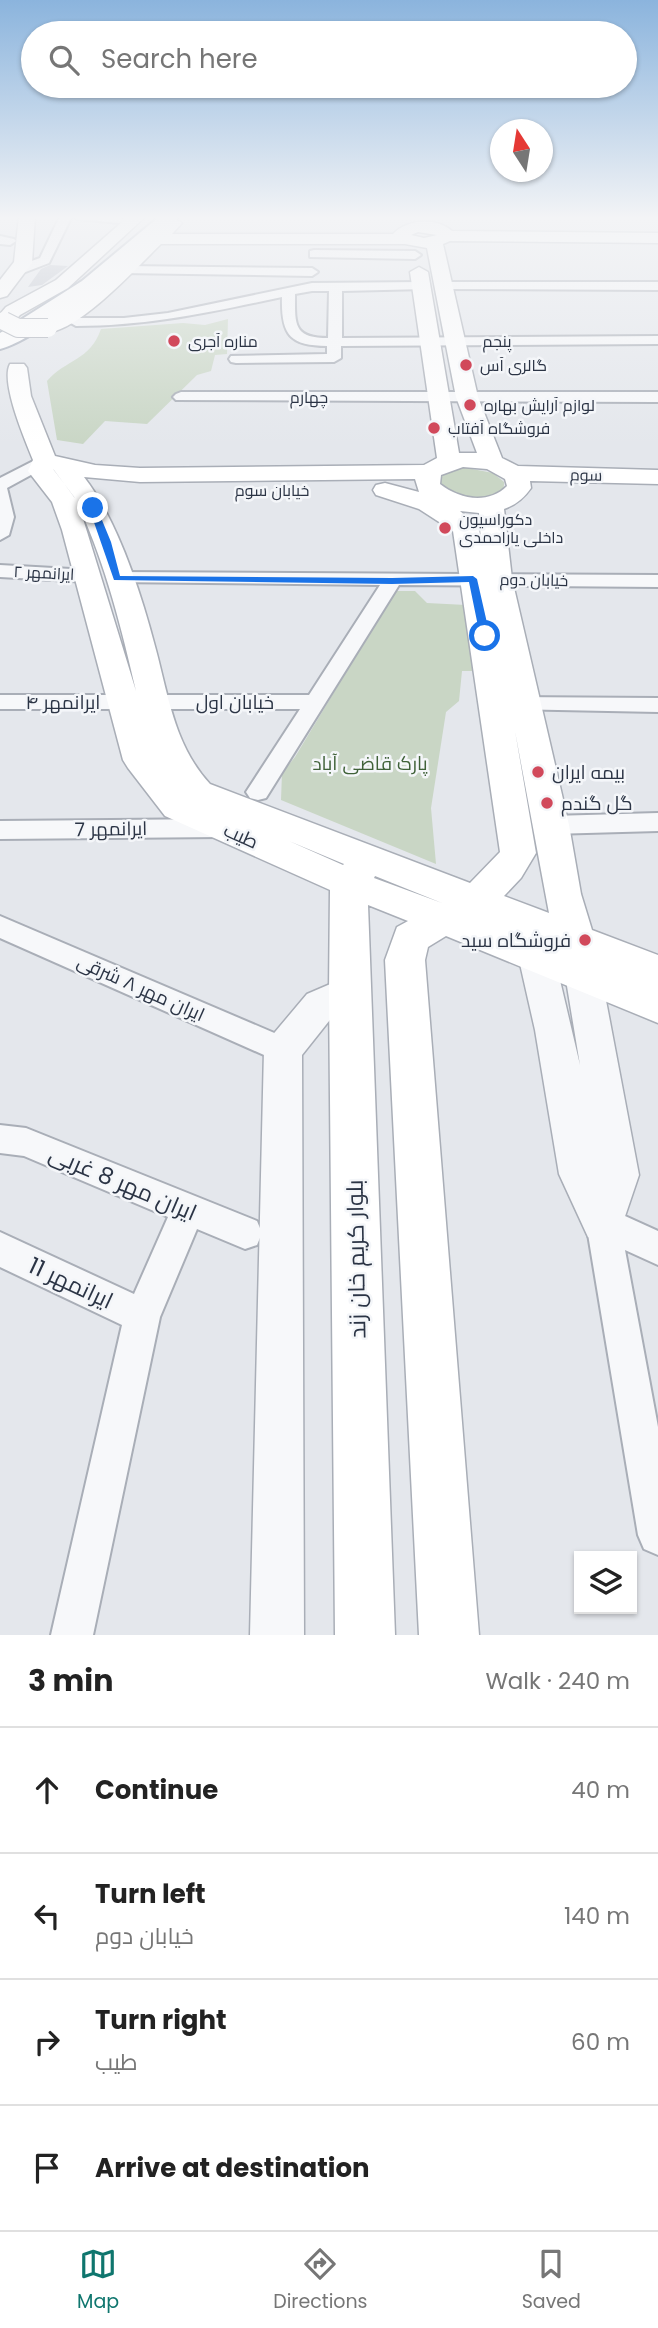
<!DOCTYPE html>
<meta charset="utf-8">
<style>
body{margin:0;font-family:Poppins,Cairo,sans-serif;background:#f6f6f6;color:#222}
.controls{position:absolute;right:21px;bottom:21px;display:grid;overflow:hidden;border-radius:0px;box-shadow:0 2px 5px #0004}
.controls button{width:63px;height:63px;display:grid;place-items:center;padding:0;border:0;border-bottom:2px solid #e0e0e0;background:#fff;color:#222;font:35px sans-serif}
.compass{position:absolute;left:490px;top:119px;width:63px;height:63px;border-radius:50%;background:#fff;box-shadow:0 2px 5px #0004;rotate:348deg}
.stop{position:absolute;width:21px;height:21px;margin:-16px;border:5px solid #1a73e8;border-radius:50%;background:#fff}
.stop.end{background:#1a73e8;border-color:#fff;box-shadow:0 2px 7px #0008}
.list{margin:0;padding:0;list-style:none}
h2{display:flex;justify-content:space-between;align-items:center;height:91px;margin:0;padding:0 28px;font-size:30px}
h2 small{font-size:23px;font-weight:400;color:#767676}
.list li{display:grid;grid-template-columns:46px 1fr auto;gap:21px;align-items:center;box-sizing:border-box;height:126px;padding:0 28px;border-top:2px solid #e0e0e0}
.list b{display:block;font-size:26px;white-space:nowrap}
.list p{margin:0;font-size:23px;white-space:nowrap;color:#767676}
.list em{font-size:23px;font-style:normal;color:#767676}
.icon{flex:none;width:38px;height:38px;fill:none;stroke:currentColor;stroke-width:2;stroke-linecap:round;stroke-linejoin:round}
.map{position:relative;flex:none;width:658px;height:1635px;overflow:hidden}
.search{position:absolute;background:#fff;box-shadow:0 2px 5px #0004;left:21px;right:21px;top:21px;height:77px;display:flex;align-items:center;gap:18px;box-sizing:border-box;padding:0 24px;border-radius:38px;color:#767676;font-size:26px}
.sheet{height:595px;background:#fff}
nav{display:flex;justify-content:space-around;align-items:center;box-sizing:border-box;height:98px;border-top:2px solid #e0e0e0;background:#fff;font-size:19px;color:#767676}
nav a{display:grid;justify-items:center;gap:4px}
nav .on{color:#0f766e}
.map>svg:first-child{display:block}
</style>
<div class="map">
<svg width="658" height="1635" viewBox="0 0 658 1635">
<rect width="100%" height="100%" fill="#e4e7ec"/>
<!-- green -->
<g fill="#c9d6c5">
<path d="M 228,319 L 227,354 L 215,355 L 211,371 L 197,375 L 147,424 L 105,421 L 83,444 L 57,440 L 47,381 C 66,359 90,361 101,329 L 183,323 L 205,325 Z"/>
<path d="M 462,467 L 493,473 L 504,482 C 506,510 455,496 440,493 L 436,476 Z"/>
<polygon points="395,591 415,591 427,603 466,605 474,671 462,671 459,701 446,712 431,808 436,864 281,800 282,773 295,757"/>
</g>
<!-- building -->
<polygon fill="#bbc0ca" points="50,265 68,266 42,285 28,287 41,269"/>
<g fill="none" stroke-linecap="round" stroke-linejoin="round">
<defs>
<g id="minor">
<polygon points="60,216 111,216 125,220 119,223 77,219 72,216 49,263 23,273 15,273 15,267 40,258"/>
<polygon points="0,236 14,239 16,241 10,245 0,244"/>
<polygon points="314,250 415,251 421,255 415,259 310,257 310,251"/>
<polygon points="125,266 312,268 318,272 312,276 121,273 119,270"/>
<path d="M 421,282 L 426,283 L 426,289 L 342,291 L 342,338 L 658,336 L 658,344 L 341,346 L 341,358 L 334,362 L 236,363 L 231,362 L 229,359 L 231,356 L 327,354 L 327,346 C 289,346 281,334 282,297 C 212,312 148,326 76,326 L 69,322 L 76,318 L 124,318 L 168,313 L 312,283 ZM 312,291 L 329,291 L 328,338 C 293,338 295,324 295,294 Z"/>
<polygon points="444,282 658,282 658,290 439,289 439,283"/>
<polygon points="181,392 658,392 658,402 176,400 173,397 176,394"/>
<polygon points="45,455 53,460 51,464 7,488 14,517 9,535 0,540 0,478"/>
<polygon points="0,565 89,570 99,576 89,582 0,577"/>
<polygon points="117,572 658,575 658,587 399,585 266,798 258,800 250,798 246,792 300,709 154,709 146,707 143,702 146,697 154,695 309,695 380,585 110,582 107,578"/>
<polygon points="0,695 126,695 134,697 137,702 134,707 126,709 0,709"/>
<polygon points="510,697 658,698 658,712 502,709 499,704 502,699"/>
<polygon points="658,813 658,831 551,834 542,831 539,825 542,819 551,816"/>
<polygon points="222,819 231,822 234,828 231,834 222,837 0,839 0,821"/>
<polygon points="0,916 293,1041 298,1050 293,1059 283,1063 273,1059 0,938"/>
<polygon points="0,1125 26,1128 257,1221 262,1233 257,1245 245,1249 197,1229 160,1317 93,1635 51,1635 122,1325 0,1267 0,1232 134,1294 168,1217 24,1156 0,1153"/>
<polygon points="603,1206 658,1231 658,1265 625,1250 658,1427 658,1555 644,1549 638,1535 586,1222 591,1211"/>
</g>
<g id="tertiary">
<polygon points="536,941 549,945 554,955 580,1065 565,974 570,964 583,959 596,964 601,974 639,1175 618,1237 603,1243 588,1237 559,1174 535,1030 518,955 523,945"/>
<polygon points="349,976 362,980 367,991 362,1002 333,1016 302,1055 304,1635 250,1635 264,1050 270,1038 307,994"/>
</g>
<g id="secondary">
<polygon points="19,216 35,216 32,263 7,296 0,298 0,280 14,262"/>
<polygon points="129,216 146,216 68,288 20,315 11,325 0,326 0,314 6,307 56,280"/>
<path d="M 174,218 L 182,223 L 172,234 L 393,234 C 407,219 436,217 452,231 L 658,233 L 658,243 L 450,241 L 443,244 L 478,397 L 502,458 L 518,466 L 658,470 L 658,484 L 530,481 L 531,488 C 524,498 516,505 504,509 L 512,579 L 569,825 L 581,894 L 592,930 L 658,955 L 658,1023 L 446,936 L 428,947 L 425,960 L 479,1635 L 419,1635 L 385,960 L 397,927 L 408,921 L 368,905 L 395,1635 L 335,1635 L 329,991 L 330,890 L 165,816 L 128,768 L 123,760 L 62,530 L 52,502 L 28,471 L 33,460 C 25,440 0,382 10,364 L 24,364 L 27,368 L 31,396 L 55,456 L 95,465 L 140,468 L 424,465 L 437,458 L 410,272 L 419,267 L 428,272 L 459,453 L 477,453 L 456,397 L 427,248 L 405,244 L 161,244 C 139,265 72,340 41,332 L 38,328 L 41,324 L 78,303 L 168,220 ZM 418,232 L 437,235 L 424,238 L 411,235 ZM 463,467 L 487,469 L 505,479 L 507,486 C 488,505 459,499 440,484 L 441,475 ZM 53,469 L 54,470 L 74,497 L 75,498 ZM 84,477 L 140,482 L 415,479 L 419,492 L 385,483 L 376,485 L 373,490 L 376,495 L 419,509 L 453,531 L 500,852 L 470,883 L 210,784 C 175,746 169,699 156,650 C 142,596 118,521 84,477 ZM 80,509 C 106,566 122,630 136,691 ZM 460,511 L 479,513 L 481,542 L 479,528 ZM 515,731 L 549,913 L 504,896 L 521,878 L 536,853 ZM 289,841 L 344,864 L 343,865 ZM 375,876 L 442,903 L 374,878 Z"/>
</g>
<path id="primary" d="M 160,216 L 179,216 C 154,250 40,339 0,349 L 0,333 L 82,281 Z"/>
</defs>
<!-- minor casing -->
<use href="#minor" stroke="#a9aeb7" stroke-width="4"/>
<!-- tertiary casing -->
<use href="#tertiary" stroke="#a9aeb7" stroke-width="3"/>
<!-- secondary casing -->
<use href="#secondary" stroke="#a9aeb7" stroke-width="3"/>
<!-- primary casing -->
<use href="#primary" stroke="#a3abb8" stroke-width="4"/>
<!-- minor -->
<use href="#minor" fill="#f7f8fa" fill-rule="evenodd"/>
<!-- tertiary -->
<use href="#tertiary" fill="#f7f8fa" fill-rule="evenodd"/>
<!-- secondary -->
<use href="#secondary" fill="#fff" fill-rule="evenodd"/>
<!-- primary -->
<use href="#primary" fill="#fff" fill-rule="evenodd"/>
<defs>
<polyline id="secondary-bridge" points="4,321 18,328 48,328"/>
</defs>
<!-- secondary-bridge casing -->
<use href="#secondary-bridge" stroke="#a9aeb7" stroke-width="20" stroke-linecap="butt"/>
<!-- secondary-bridge -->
<use href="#secondary-bridge" stroke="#fff" stroke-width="18"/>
</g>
<!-- sky -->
<linearGradient id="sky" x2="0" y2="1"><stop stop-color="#8bb4dd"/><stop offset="0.49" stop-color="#f3f4f6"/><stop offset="1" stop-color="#f3f4f6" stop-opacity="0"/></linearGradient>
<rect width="658" height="445" fill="url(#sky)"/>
<!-- route -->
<polygon fill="#1a73e8" points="93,506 97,508 111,542 120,576 392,578 473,576 477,579 490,636 485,639 480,636 469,582 392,584 114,580 89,508"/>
<!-- markers -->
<g fill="#d1495b" stroke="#f4f6f9" stroke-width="2.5">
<circle cx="174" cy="341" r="7"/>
<circle cx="466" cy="365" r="7"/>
<circle cx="470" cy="405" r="7"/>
<circle cx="434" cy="428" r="7"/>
<circle cx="445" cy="528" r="7"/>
<circle cx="538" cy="772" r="7"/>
<circle cx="547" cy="803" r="7"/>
<circle cx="585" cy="940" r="7"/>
</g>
<g text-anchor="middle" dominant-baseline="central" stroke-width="5" stroke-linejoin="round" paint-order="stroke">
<!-- far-poi labels -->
<g font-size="16" fill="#2b3445" stroke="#f4f6f9" text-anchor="start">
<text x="188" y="341">مناره آجری</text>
<text x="480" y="365">گالری آس</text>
<text x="484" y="405">لوازم آرایش بهاره</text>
<text x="448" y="428">فروشگاه آفتاب</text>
<text x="459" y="519">دکوراسیون<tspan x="459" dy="18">داخلی یاراحمدی</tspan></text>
</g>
<!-- far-street labels -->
<g font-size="16" fill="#2b3445" stroke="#f4f6f9">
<text x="497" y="341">پنجم</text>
<text x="309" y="397">چهارم</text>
<text transform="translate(586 475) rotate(1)">سوم</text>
<text x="272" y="490">خیابان سوم</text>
<text transform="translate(44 573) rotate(3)">ایرانمهر ۲</text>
<text transform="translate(534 580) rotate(1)">خیابان دوم</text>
</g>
<!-- street labels -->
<g font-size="19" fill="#2b3445" stroke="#f4f6f9">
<text x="63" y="702">ایرانمهر ۴</text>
<text x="235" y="702">خیابان اول</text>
<text transform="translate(111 829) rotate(-1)">ایرانمهر 7</text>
<text transform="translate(241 836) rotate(24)">طیب</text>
<text transform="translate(141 988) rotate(24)">ایران مهر ٨ شرقی</text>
</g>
<!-- park labels -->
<g font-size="19" fill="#3f6138" stroke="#f4f6f9">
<text x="370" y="763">پارک قاضی آباد</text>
</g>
<!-- poi labels -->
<g font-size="19" fill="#2b3445" stroke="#f4f6f9" text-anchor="start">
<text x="552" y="772">بیمه ایران</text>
<text x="561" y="803">گل گندم</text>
<text x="571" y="940" text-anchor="end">فروشگاه سید</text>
</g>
<!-- near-street labels -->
<g font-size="23" fill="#2b3445" stroke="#f4f6f9">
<text transform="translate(123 1183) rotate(23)">ایران مهر 8 غربی</text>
<text transform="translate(356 1259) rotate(-91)">بلوار کریم خان زند</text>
<text transform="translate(71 1283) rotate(25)">ایرانمهر 11</text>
</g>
</g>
</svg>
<div class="controls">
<button><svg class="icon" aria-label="layers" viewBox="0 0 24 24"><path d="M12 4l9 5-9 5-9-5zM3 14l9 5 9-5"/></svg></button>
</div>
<svg class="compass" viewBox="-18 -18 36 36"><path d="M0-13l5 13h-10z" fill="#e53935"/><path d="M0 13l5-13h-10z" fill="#767676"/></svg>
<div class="stop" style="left:485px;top:636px"></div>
<div class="stop end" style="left:93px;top:508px"></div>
<div class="search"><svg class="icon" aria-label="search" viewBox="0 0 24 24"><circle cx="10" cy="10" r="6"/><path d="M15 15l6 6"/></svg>Search here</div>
</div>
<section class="sheet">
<h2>3 min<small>Walk · 240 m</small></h2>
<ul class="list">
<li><svg class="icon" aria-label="ahead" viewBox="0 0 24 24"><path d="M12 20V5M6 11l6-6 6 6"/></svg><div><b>Continue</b></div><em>40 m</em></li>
<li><svg class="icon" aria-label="left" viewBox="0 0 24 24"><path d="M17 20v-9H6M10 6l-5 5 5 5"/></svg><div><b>Turn left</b><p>خیابان دوم</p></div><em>140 m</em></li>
<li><svg class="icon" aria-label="right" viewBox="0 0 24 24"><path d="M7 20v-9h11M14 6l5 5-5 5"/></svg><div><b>Turn right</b><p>طیب</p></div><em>60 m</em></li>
<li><svg class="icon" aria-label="arrive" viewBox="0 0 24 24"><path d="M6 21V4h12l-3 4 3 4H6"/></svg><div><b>Arrive at destination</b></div></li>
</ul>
</section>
<nav>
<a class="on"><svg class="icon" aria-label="map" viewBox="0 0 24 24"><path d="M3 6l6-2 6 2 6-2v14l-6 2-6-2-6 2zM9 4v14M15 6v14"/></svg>Map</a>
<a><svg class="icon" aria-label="directions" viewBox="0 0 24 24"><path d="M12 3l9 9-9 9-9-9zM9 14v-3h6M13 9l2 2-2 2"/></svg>Directions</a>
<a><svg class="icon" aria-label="saved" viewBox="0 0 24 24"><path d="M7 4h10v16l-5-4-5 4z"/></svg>Saved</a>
</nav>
